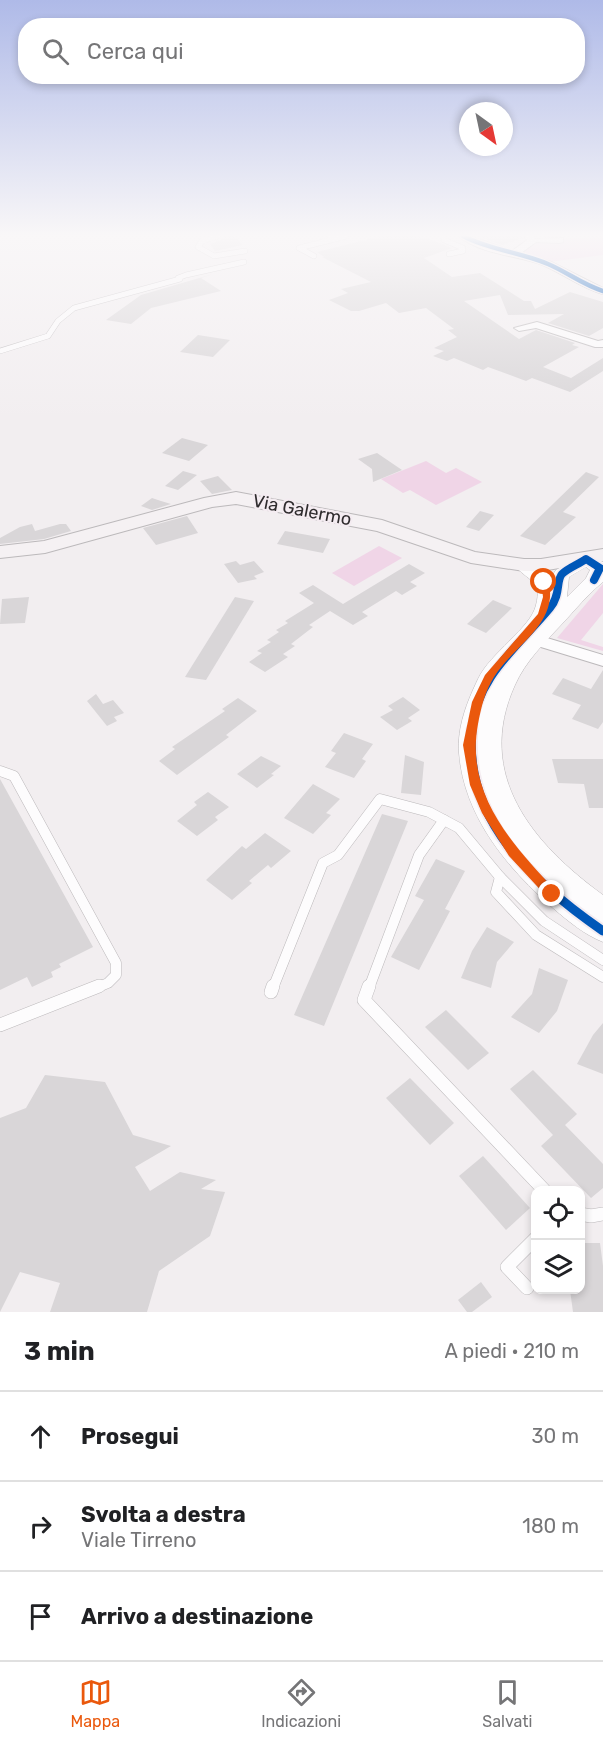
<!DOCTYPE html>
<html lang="it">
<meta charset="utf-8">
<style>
body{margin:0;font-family:Rubik,sans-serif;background:#f2f2f2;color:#202124}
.controls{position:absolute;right:18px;bottom:18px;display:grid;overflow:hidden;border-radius:12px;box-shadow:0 3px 9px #0003}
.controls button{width:54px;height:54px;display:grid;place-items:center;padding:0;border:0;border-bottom:2px solid #e0e0e0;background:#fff;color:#202124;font:30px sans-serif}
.compass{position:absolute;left:459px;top:102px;width:54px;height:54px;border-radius:50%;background:#fff;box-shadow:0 3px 9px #0003;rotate:147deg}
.stop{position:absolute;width:18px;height:18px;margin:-14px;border:4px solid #ea580c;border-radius:50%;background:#fff}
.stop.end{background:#ea580c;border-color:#fff;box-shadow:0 2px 6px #0008}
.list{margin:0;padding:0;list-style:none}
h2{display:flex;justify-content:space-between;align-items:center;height:78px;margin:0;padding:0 24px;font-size:26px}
h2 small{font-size:20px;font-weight:400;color:#757577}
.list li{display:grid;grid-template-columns:39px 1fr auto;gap:18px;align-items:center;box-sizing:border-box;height:90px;padding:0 24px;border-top:2px solid #e0e0e0}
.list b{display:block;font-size:22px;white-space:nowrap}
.list p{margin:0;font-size:20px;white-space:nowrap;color:#757577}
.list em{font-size:20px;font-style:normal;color:#757577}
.icon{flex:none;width:33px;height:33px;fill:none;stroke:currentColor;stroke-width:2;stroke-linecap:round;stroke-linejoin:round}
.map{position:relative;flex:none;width:603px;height:1312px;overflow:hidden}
.search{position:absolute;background:#fff;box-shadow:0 3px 9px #0003;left:18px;right:18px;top:18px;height:66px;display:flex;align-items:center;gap:15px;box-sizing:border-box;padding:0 21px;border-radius:24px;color:#757577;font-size:22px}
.sheet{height:348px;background:#fff}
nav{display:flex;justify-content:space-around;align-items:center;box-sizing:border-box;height:84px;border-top:2px solid #e0e0e0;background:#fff;font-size:16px;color:#757577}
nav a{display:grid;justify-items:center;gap:3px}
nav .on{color:#ea580c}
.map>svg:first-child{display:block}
</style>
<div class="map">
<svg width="603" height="1312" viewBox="0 0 603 1312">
<rect width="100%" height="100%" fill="#f2eef0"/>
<!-- green -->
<g fill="#f0d5e7">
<path d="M 545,236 L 560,236 L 563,239 L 603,236 L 603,255 L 549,262 L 522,254 C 528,239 550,242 564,241 L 544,238 Z"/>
<polygon points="426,461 446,473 456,468 482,482 436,505 410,490 403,493 381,479"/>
<polygon points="379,546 402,558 354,586 332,573"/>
<polygon points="603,584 603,613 581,640 603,647 603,651 557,638"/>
</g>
<!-- building -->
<g fill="#d9d6d8">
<polygon points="223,236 234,236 243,245 215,251 210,244 220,240"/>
<polygon points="381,236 419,236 440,243 452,248 424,258 452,277 480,273 524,301 531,301 535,309 570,292 603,302 603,328 589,336 548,323 564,314 508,315 500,295 464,301 519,339 536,330 575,343 572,345 579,347 543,367 571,378 603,358 603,371 570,392 532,378 526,381 488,367 483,370 454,358 447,361 433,356 444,351 434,348 457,337 448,330 454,329 426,308 399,313 386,303 359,311 351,311 329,300 348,293 341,289 371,282 322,257 324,257 317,252"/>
<polygon points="477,236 522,236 523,238 502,245"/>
<polygon points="213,274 201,278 221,291 151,308 131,324 106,320 141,295"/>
<polygon points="198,335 230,340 213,357 180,352"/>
<polygon points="182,438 208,445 189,461 162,453"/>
<polygon points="377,453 402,470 373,482 372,469 358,459"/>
<polygon points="183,471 197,475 178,490 165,486"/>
<polygon points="586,472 599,477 563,512 576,517 567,525 545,545 520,536"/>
<polygon points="218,476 232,490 212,494 200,481"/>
<polygon points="152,498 161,501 171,504 152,510 141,506"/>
<polygon points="480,511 494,515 479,531 466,527"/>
<polygon points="187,516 198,533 156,545 143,528"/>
<polygon points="32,524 35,531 60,524 66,524 71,531 44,539 0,544 0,538 20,527"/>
<polygon points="285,531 330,539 323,553 277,544"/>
<polygon points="236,561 240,565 254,561 264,572 254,576 257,579 238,583 224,564"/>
<polygon points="409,564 425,573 410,582 417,586 402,595 396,591 362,612 368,616 353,625 330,611 309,625 313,627 291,644 295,646 283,654 288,657 265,672 249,662 262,653 257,651 271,642 267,640 279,632 276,630 288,623 285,621 314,603 299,593 313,585 343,604"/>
<polygon points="29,597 25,623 0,624 2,599"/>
<polygon points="235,597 254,601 206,680 185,677"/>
<polygon points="493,600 512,608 486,633 467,624"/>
<polygon points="603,670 603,722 598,729 572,719 581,705 552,694 563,678 591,689"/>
<polygon points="96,694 103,704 113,700 124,713 114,717 117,721 107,726 87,701"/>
<polygon points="403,697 420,710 408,718 412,721 397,730 380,717 393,710 388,706"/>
<polygon points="238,698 257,711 226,735 229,737 177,775 159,761 175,749 172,747 225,711 222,709"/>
<polygon points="344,733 373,744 362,759 366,761 354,778 325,767 336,753 331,751"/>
<polygon points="405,755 424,762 421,795 401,793"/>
<polygon points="261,756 281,766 271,774 274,775 257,788 237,774"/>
<polygon points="552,759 603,759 603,808 589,808 584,784 558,783"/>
<polygon points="0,779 93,947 59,964 61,967 51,972 53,977 32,987 27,977 0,990"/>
<polygon points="313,784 340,799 326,813 331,815 313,834 284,818"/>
<polygon points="208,792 229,807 215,817 218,820 197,836 177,821 197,805 194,802"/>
<polygon points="382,814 408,821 324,1026 294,1015"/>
<polygon points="265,833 291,851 271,868 268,865 249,881 252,883 232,900 206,880 242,846 246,849"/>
<polygon points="436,859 465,871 445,909 450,911 419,970 391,957 424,900 415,896"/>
<polygon points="487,927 514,942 497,962 491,988 461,978 472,951"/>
<polygon points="539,968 568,980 557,1011 539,1033 511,1017 532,994"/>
<polygon points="446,1010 489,1053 468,1070 425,1027"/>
<polygon points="603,1023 603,1074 577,1064 593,1035"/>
<polygon points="533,1070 577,1114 565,1125 603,1164 603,1188 591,1198 541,1146 553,1135 510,1089"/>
<polygon points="45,1075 105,1082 133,1135 171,1146 135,1167 150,1191 180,1172 216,1180 201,1189 225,1192 210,1236 159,1271 147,1312 50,1312 60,1283 20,1272 0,1312 0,1118 26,1108"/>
<polygon points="410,1078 454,1123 430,1145 386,1098"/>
<polygon points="483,1156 530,1208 506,1230 459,1176"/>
<polygon points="580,1243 600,1243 603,1266 603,1312 573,1312 570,1290 580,1290"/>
<polygon points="481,1282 492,1297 472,1312 467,1312 458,1300"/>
</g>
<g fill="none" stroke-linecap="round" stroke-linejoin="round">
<defs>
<g id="service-far2">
<polyline points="218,236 202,241 198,247 214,256 245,251"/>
<polyline points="331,236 335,239 346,236"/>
<polyline points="444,236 444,240 463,248 463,251 449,254"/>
<polyline points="314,256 299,248 335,239"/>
<polyline points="0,351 48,336 58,321 74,308 180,279 178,278 186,275 244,262"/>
</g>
<g id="service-far1">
<polyline points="0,771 14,776 116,963 116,975 108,983 96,988"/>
<polyline points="500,877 496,892 536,935 603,977"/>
<polyline points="273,988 323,863 338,855 380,799 429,812 459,828 500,877 544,921 603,960"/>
<polyline points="369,988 419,855 444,820"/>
</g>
<g id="service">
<polyline points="369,986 364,1000 544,1190"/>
<polyline points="271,992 273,986"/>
<polyline points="0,1025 99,986"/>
<polyline points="580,1214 591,1216 603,1214"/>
<polyline points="527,1288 507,1267 536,1238"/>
</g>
<g id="minor">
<path d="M 459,236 L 470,236 L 512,251 L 527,240 L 524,236 L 533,236 L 535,239 L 563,238 L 563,242 L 560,243 L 536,242 L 521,253 L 551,262 L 603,288 L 603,294 C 581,288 564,274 543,265 C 517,255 481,255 459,236 Z"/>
<polygon points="537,322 598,341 603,340 603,347 595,347 536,328 519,331 514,328"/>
<polygon points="524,631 603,655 603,666 518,640 516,636"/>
</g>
<path id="tertiary" d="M 586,554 L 603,562 L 603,582 C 588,594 575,610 562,624 C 545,642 525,662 515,685 C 474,775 533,844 603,895 L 603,942 C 585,935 568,921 554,909 C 508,869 464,817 459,753 C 457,727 467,702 478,679 C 490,653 531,628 536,605 C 543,579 526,581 515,565 L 518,561 L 530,561 L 550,579 L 556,570 ZM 586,567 L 590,570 L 586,578 L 567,597 L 569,577 Z"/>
<polygon id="secondary" points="236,492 382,520 475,552 524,559 541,559 603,549 603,561 541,571 524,571 471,563 377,531 236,504 212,507 45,553 0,558 0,546 44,541 204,498"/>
</defs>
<!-- service-far2 casing -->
<use href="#service-far2" stroke="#bcb9bb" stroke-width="6"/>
<!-- service-far1 casing -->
<use href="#service-far1" stroke="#bcb9bb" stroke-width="11"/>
<!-- service casing -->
<use href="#service" stroke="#bcb9bb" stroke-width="14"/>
<!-- minor casing -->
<use href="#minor" stroke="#bcb9bb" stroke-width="2"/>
<!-- tertiary casing -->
<use href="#tertiary" stroke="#bcb9bb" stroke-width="1"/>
<!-- secondary casing -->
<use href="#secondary" stroke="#bcb9bb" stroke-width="2"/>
<!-- service-far2 -->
<use href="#service-far2" stroke="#fdfcfd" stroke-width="5"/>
<!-- service-far1 -->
<use href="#service-far1" stroke="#fdfcfd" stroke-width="10"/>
<!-- service -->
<use href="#service" stroke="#fdfcfd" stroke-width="13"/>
<!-- minor -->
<use href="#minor" fill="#fdfcfd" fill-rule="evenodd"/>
<!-- tertiary -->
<use href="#tertiary" fill="#fdfcfd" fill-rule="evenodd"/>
<!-- secondary -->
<use href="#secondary" fill="#f5f1f3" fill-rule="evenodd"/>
<defs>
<path id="cycleway-far2" d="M 463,236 C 490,250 520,252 548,264 C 567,272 583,285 603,291"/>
<path id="cycleway-far1" d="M 472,730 C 477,676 518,647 550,608 C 561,595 556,580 562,574 C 568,568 579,564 586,559 L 600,568 L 594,580"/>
<path id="cycleway" d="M 472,729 C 463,820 535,884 603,931"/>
</defs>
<!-- cycleway-far2 casing -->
<use href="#cycleway-far2" stroke="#f4ecf1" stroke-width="7"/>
<!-- cycleway-far1 casing -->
<use href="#cycleway-far1" stroke="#f4ecf1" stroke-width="11"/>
<!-- cycleway casing -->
<use href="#cycleway" stroke="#f4ecf1" stroke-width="13"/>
<!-- cycleway-far2 -->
<use href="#cycleway-far2" stroke="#0057b8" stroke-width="4.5"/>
<!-- cycleway-far1 -->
<use href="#cycleway-far1" stroke="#0057b8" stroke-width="8"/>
<!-- cycleway -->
<use href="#cycleway" stroke="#0057b8" stroke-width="9"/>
</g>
<!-- sky -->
<linearGradient id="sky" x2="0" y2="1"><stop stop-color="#afbae8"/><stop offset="0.56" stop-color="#f9f7f8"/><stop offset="1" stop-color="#f9f7f8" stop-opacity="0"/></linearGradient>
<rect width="603" height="420" fill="url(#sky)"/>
<!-- route -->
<path fill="#ea580c" d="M 541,580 L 549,582 C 558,625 514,645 494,677 C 485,691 481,708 478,724 C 465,794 512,844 556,891 L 558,894 L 556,898 L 548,898 L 509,856 L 482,813 L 470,785 L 463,745 L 472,702 L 485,675 L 538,614 L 543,597 Z"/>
<g text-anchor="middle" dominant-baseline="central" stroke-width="4.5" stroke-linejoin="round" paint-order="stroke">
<!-- street labels -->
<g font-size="18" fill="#2f2c2e" stroke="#f4ecf1">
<text transform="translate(302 510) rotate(11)">Via Galermo</text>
</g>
</g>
</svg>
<div class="controls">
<button><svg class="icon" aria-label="locate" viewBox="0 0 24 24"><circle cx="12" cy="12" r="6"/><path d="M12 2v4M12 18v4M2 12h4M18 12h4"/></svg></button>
<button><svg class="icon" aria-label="layers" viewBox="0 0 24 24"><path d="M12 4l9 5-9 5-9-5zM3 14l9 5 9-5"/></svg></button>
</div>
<svg class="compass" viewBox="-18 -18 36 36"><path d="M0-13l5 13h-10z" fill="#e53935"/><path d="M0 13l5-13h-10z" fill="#757577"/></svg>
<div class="stop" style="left:544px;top:582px"></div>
<div class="stop end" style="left:552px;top:894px"></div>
<div class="search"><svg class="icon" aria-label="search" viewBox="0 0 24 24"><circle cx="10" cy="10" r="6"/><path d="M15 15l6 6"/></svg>Cerca qui</div>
</div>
<section class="sheet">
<h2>3 min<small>A piedi · 210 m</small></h2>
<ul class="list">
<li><svg class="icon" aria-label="ahead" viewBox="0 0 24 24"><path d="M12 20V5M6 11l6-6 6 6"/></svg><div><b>Prosegui</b></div><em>30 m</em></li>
<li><svg class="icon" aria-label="right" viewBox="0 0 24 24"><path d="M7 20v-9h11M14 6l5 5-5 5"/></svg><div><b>Svolta a destra</b><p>Viale Tirreno</p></div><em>180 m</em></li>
<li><svg class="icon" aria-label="arrive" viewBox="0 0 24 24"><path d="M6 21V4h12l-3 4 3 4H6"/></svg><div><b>Arrivo a destinazione</b></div></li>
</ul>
</section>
<nav>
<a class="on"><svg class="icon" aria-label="map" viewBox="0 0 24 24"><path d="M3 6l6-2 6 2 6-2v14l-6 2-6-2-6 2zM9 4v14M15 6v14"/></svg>Mappa</a>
<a><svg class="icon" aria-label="directions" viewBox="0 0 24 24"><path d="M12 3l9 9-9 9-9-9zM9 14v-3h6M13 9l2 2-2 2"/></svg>Indicazioni</a>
<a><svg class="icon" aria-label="saved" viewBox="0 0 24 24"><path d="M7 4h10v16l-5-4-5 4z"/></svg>Salvati</a>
</nav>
